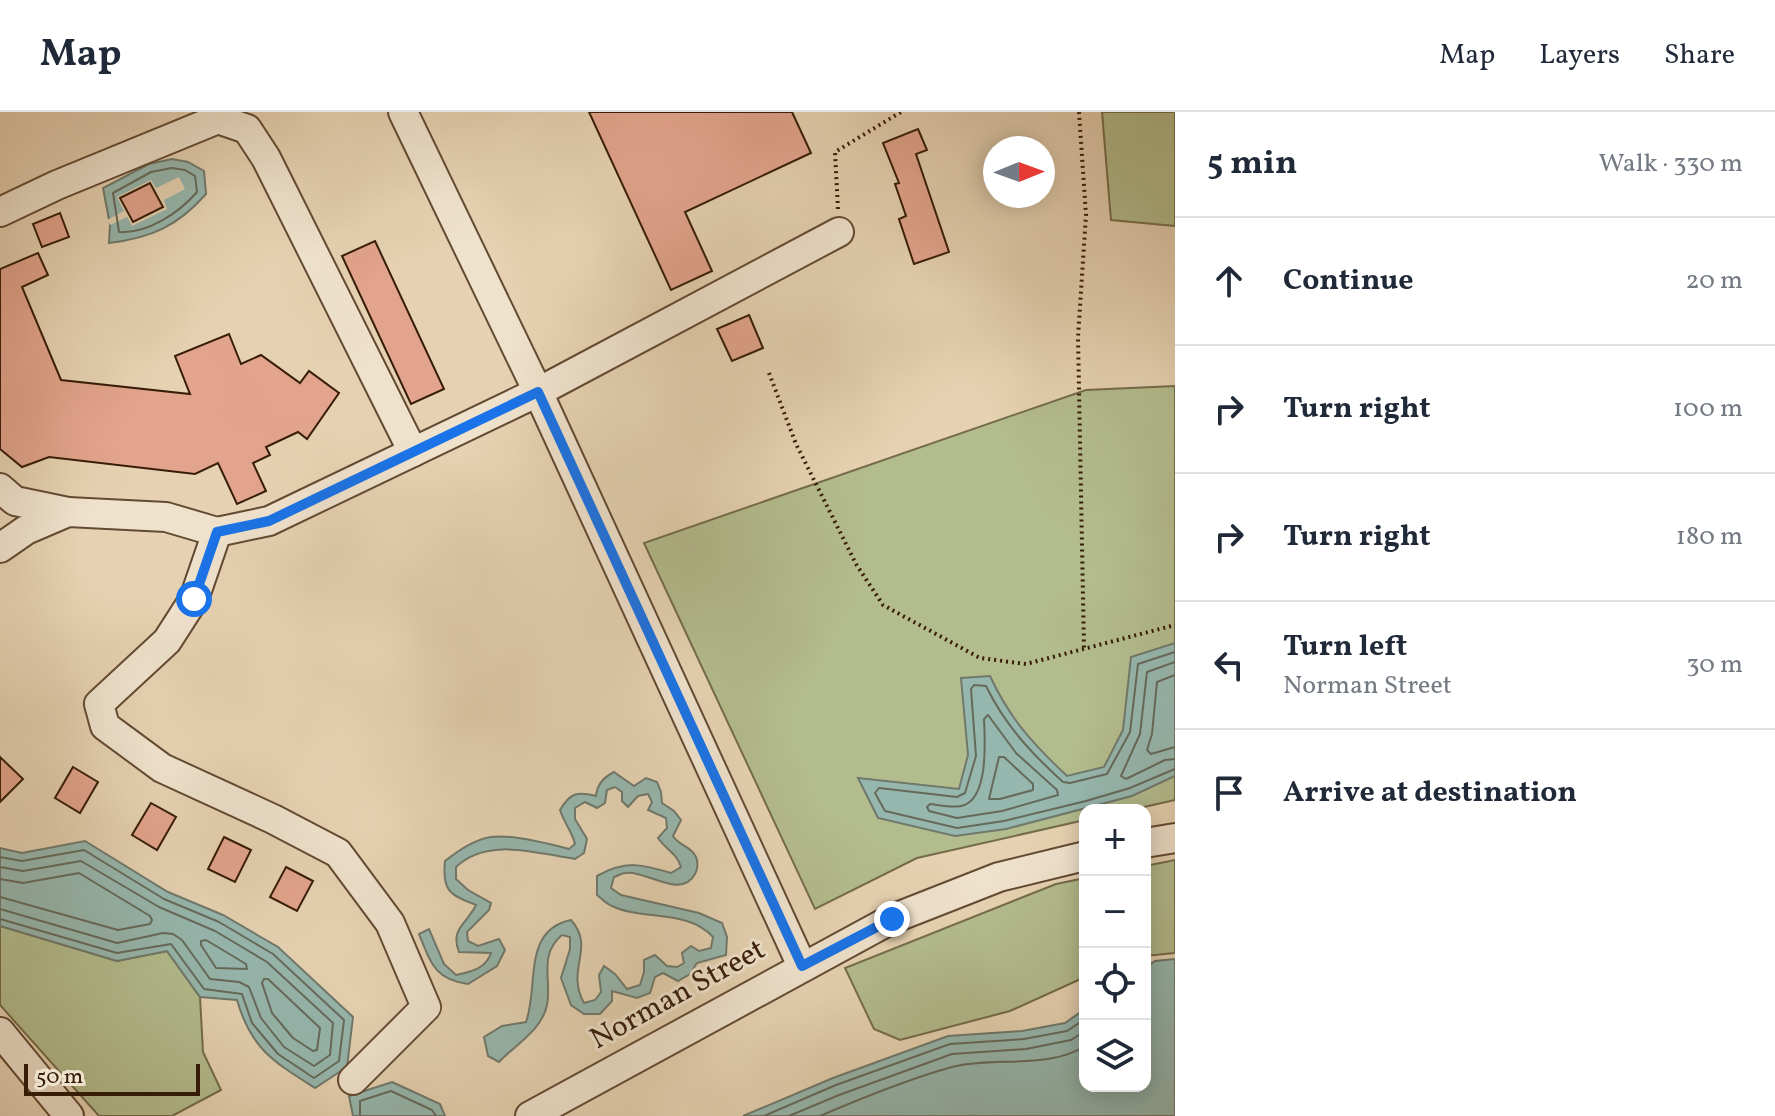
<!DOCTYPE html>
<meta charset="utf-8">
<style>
body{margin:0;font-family:Vollkorn,serif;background:#f2f2f3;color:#1f2937}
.controls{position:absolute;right:24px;bottom:24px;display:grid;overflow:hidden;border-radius:16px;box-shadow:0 4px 20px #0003}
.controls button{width:72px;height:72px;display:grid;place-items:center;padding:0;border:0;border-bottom:2px solid #e0e1e3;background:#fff;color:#1f2937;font:40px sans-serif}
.compass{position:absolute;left:983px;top:24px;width:72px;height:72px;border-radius:50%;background:#fff;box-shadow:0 4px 20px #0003;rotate:89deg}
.scale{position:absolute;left:24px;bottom:20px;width:176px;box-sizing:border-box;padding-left:8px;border:4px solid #371c08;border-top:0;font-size:22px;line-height:28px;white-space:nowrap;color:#371c08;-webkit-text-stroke:6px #efe2cd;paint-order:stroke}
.stop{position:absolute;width:24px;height:24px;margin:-18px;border:6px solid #1a73e8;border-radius:50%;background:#fff}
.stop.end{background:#1a73e8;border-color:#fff;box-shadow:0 2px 8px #0008}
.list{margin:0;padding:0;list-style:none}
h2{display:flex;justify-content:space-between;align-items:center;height:104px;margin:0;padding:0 32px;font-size:34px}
h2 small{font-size:26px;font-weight:400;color:#747a83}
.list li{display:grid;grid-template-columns:52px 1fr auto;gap:24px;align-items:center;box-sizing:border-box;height:128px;padding:0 32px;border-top:2px solid #e0e1e3}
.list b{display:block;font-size:30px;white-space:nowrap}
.list p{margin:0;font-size:26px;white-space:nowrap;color:#747a83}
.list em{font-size:26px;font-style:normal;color:#747a83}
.icon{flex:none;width:44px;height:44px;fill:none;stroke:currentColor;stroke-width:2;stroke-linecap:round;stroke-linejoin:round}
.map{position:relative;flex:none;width:1175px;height:1004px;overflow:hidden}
header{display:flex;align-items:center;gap:48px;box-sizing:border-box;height:112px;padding:0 40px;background:#fff;border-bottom:2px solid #e0e1e3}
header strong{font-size:38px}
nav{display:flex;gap:44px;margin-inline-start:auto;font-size:28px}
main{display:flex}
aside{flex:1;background:#fff}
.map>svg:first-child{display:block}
</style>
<header>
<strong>Map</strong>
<nav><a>Map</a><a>Layers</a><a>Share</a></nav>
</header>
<main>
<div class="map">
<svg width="1175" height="1004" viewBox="0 0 1175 1004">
<rect width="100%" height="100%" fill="#e6d2b2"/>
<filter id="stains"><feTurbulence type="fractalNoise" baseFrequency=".0025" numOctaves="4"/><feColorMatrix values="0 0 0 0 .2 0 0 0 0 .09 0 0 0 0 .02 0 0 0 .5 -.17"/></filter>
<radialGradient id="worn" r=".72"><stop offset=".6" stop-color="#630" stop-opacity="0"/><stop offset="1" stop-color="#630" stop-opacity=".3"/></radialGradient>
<!-- green -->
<g fill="#b3bc8d" stroke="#756c4a" stroke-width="2">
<polygon points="1102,0 1175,0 1175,114 1111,108"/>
<polygon points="1175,274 1175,688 1131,698 1085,698 1085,708 917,746 815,797 644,431 1086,278"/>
<polygon points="1175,748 1175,841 1145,844 1145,754"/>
<polygon points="1085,766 1085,865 1010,899 900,928 874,917 845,856 1056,772"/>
<polygon points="0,814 117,849 167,839 200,885 203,940 221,978 172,1004 99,1004 0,893"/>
</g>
<!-- water -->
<g fill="#96b7ae" stroke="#70796c" stroke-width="2">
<path d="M 172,47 L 188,50 L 204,59 L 206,82 C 178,114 151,126 109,131 L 110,113 L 103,76 L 149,52 Z"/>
<path d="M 1175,531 L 1175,664 L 1132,684 L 1006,717 L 955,724 L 878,706 L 858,666 L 959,677 L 968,643 L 961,566 L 990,564 C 1010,607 1033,632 1067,664 L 1104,655 L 1123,618 L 1131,545 Z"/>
<path d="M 614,660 L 634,674 L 646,666 L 657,670 L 661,680 L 662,691 L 674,699 L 681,708 L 673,724 C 679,734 691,734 696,745 C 698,749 698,757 695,762 C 681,788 646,758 626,761 C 621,761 618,764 614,765 L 611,776 L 621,783 L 699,801 L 722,811 L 727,825 L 726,843 L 697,851 L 690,862 L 678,869 L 663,861 L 655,865 L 650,881 L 637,886 L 612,879 L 612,889 L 600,902 L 584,902 L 571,893 L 561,866 L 570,837 L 570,825 L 562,823 C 538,843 552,868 547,893 C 542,918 515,933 499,950 L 488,944 L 484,925 L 502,914 L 526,910 C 539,874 522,818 571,808 C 596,836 565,857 584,891 L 595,888 L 601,880 L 599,863 L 604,854 L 615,862 L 627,877 L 640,873 L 644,860 L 644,848 L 655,843 L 667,854 L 677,855 L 684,851 L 682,841 L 691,834 L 699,839 L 711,836 L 713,825 C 687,797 644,809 612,794 C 606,792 601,786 597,783 L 597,764 C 626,748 641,752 671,761 L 681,755 C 677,741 666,738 658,726 L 667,716 L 666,706 L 648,698 L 652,690 L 648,682 L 638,684 L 628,695 L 622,689 L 622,680 L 615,675 L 607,678 L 605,691 L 597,696 L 585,690 L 575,696 L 575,707 L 587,727 L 584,741 L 575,747 C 536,741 487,725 456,755 L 456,767 L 468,778 L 491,791 L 489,798 L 467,820 L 468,829 L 478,834 L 499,827 L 505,838 L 497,854 L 468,872 C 434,867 431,851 419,822 L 429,817 L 444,852 L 456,863 C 470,860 486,857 491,841 L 459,840 C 450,817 466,813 476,793 C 449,783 442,778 445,749 C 458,739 473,728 491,725 C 509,722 550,732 569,737 L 575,732 C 572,719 564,711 560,698 C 570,681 577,679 596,684 C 597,672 604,665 614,660 Z"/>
<path d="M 85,729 L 168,780 L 223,803 L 278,835 L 353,905 L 347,955 L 315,976 C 274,950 251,937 237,888 L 200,885 L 167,839 L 117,849 L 0,814 L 0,736 L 22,741 Z"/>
<polygon points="1175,847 1175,1004 743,1004 833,966 948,924 1022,919 1065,911 1085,897 1085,974 1145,974 1145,856 1155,849"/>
<polygon points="392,970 440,992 445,1004 353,1004 349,984"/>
</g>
<!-- pier -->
<polygon fill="#e6d2b2" points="179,65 185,77 164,88 167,97 132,114 127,105 110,113 107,108 124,99 117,85 151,68 156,76"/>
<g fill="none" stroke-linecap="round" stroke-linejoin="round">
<!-- shore -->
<g stroke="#666a5b" stroke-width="2">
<path d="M 172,56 L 185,58 L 195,64 L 197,80 C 179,101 147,122 119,120 L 113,81 L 151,60 Z"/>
<path d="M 1175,540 L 1138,552 L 1130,620 L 1107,662 L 1070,671 L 1063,670 C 1031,641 1005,613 986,574 L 974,573 L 971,577 L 976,644 L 965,681 L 957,685 L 879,676 L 875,681 L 885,699 L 957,716 L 1004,709 L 1086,689 L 1130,676 L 1175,657"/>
<polyline points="1175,550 1147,560 1140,622 1121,664 1126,667 1165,648 1175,647"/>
<polyline points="1175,563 1157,570 1152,622 1147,638 1151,642 1175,635"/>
<path d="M 988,603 L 1016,641 L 1057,678 L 1058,683 L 1002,699 L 957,706 L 929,699 L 927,695 L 930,692 C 939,693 952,696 961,694 C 989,689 985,628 984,607 Z"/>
<polygon points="999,645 1004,645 1033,672 1033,678 1000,687 989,687"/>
<polyline points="0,745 22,749 84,738 164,787 219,810 273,842 344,908 339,949 314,966 278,942 252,911 242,882 204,877 171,832 117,841 0,807"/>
<polyline points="0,755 23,759 81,749 159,795 215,819 267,850 333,911 330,943 314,954 284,935 261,906 249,875 239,870 210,867 182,828 173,822 163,821 117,831 0,797"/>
<polyline points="0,767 23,771 79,761 150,804 152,808 150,812 118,818 0,785"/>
<polygon points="206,828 246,852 247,857 216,856 201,833 201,829"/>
<polygon points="264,867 268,867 320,916 317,938 313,939 293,926 272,901 262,871"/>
<polyline points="360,1004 360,989 391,979 432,998 436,1004"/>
<polyline points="764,1004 836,973 950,932 1024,927 1067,919 1085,907"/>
<polyline points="789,1004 839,983 952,942 1026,937 1071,928 1085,919"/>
<path d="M 820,1004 C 862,986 908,967 952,955 C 993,944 1048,958 1085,934"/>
</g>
</g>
<!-- building -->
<g fill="#e2a48c" stroke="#371c08" stroke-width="2">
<polygon points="589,0 792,0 811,41 685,100 712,159 671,178"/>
<polygon points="918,17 927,38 916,42 949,140 914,152 899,107 906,104 895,72 899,71 883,31"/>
<polygon points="150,71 163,95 133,110 120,86"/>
<polygon points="60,101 69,125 42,135 33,112"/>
<polygon points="375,129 444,277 411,292 342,144"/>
<polygon points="38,141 48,163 22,175 61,268 190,282 175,244 229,222 241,252 261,243 300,271 309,259 339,281 307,327 298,320 266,335 270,343 253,351 266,379 237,392 218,351 195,362 49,345 22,355 0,337 0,157"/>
<polygon points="749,203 763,236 732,249 717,217"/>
<polygon points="0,645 23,667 0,690"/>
<polygon points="73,655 98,670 80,701 55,686"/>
<polygon points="151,691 176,705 157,738 132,723"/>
<polygon points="224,725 251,738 235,770 208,757"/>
<polygon points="286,755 313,769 297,799 270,785"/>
</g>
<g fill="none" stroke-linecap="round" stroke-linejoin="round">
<defs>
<g id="minor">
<polyline points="403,0 538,280 839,120"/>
<polyline points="0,100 57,73 218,7 247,17 266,46 413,340"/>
<polyline points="0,376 15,389 68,400"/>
<polyline points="217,420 194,487 167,529 99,592 105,614 162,656 273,707 338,741 390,811 426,895 353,968"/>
<polyline points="0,436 26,418 68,400 166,405 217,420 269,409 538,280 802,854"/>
<polyline points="1145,731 1175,726"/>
<polyline points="0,920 69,1004"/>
<polyline points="530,1004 892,807 999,765 1085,744"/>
</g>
</defs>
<!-- minor casing -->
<use href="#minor" stroke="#634a32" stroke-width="32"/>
<!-- path -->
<g stroke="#371c08" stroke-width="4" stroke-dasharray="2 4" stroke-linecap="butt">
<polyline points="1079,0 1086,103 1078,225 1084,536"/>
<polyline points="838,97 835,40 901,0"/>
<polyline points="769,261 796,332 856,452 883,493 980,546 1026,552 1175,513"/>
</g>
<!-- minor -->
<use href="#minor" stroke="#efe2cd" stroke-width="28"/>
</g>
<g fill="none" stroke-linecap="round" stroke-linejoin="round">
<!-- route -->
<polyline stroke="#1a73e8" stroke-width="10" points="194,487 217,420 269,409 538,280 802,854 892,807"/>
</g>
<g text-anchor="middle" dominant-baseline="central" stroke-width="6" stroke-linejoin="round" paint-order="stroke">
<!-- street labels -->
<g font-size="30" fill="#371c08" stroke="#efe2cd">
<text transform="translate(678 883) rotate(-29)">Norman Street</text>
</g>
</g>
<rect width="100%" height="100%" filter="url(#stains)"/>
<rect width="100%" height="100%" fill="url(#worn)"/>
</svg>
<div class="controls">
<button>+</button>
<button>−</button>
<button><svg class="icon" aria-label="locate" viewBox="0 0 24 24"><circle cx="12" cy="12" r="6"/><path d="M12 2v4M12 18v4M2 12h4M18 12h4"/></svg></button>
<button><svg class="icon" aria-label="layers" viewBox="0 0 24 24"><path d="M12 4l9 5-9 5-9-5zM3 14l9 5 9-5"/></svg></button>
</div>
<svg class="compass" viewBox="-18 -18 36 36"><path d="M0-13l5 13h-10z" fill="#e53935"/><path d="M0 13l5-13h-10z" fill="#747a83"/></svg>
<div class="scale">50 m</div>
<div class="stop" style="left:194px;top:487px"></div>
<div class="stop end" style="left:892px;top:807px"></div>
</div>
<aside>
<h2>5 min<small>Walk · 330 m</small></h2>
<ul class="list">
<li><svg class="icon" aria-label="ahead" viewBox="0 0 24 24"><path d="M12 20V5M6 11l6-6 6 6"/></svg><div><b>Continue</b></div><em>20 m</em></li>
<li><svg class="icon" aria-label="right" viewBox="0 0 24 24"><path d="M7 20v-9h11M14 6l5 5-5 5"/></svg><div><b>Turn right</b></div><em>100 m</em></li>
<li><svg class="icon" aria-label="right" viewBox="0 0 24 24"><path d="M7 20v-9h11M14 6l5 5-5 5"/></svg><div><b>Turn right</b></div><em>180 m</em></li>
<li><svg class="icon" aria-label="left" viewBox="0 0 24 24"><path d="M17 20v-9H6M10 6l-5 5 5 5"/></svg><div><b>Turn left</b><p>Norman Street</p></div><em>30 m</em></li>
<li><svg class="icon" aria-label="arrive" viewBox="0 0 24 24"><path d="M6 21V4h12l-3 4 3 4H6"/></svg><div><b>Arrive at destination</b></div></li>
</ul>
</aside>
</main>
